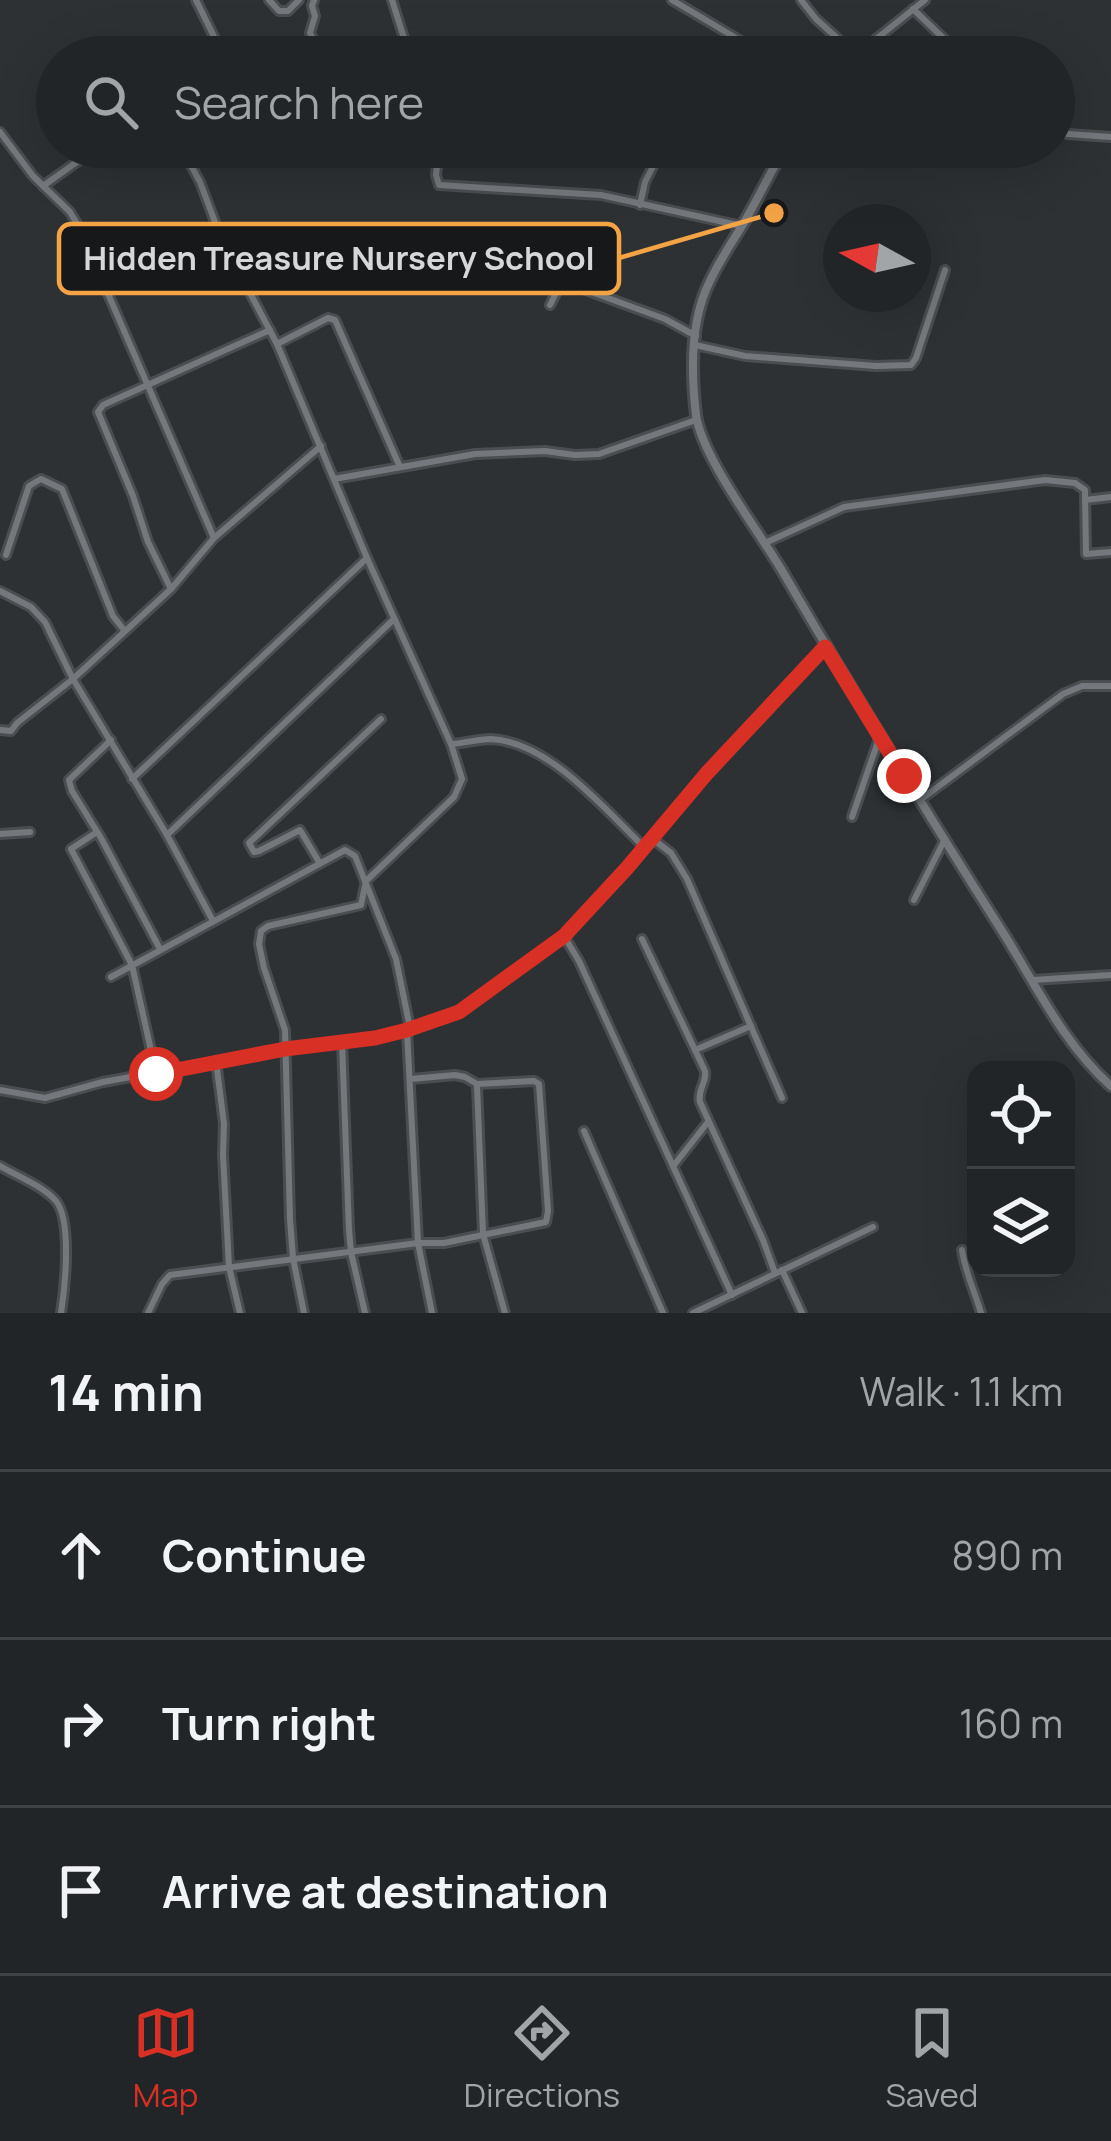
<!DOCTYPE html>
<meta charset="utf-8">
<style>
body{margin:0;font-family:Manrope,sans-serif;background:#2a2d2f;color:#f1f3f6}
.controls{position:absolute;right:36px;bottom:36px;display:grid;overflow:hidden;border-radius:24px;box-shadow:0 12px 48px #0002}
.controls button{width:108px;height:108px;display:grid;place-items:center;padding:0;border:0;border-bottom:3px solid #3f4244;background:#222527;color:#f1f3f6;font:60px sans-serif}
.compass{position:absolute;left:823px;top:204px;width:108px;height:108px;border-radius:50%;background:#222527;box-shadow:0 12px 48px #0002;rotate:278deg}
.stop{position:absolute;width:36px;height:36px;margin:-27px;border:9px solid #d93025;border-radius:50%;background:#fff}
.stop.end{background:#d93025;border-color:#fff;box-shadow:0 3px 12px #0008}
.list{margin:0;padding:0;list-style:none}
h2{display:flex;justify-content:space-between;align-items:center;height:156px;margin:0;padding:0 48px;font-size:51px}
h2 small{font-size:39px;font-weight:400;color:#a2a5a7}
.list li{display:grid;grid-template-columns:78px 1fr auto;gap:36px;align-items:center;box-sizing:border-box;height:168px;padding:0 48px;border-top:3px solid #3f4244}
.list b{display:block;font-size:45px;white-space:nowrap}
.list em{font-size:39px;font-style:normal;color:#a2a5a7}
.icon{flex:none;width:66px;height:66px;fill:none;stroke:currentColor;stroke-width:2;stroke-linecap:round;stroke-linejoin:round}
.map{position:relative;flex:none;width:1111px;height:1313px;overflow:hidden}
.search{position:absolute;background:#222527;box-shadow:0 12px 48px #0002;left:36px;right:36px;top:36px;height:132px;display:flex;align-items:center;gap:30px;box-sizing:border-box;padding:0 42px;border-radius:66px;color:#a2a5a7;font-size:45px}
.sheet{height:660px;background:#222527}
nav{display:flex;justify-content:space-around;align-items:center;box-sizing:border-box;height:168px;border-top:3px solid #3f4244;background:#222527;font-size:33px;color:#a2a5a7}
nav a{display:grid;justify-items:center;gap:6px}
nav .on{color:#d93025}
.map>svg:first-child{display:block}
</style>
<div class="map">
<svg width="1111" height="1313" viewBox="0 0 1111 1313">
<rect width="100%" height="100%" fill="#2d3134"/>
<g fill="none" stroke-linecap="round" stroke-linejoin="round">
<defs>
<g id="minor">
<polyline points="196,0 224,57"/>
<polyline points="269,0 279,11 288,11 299,0"/>
<polyline points="314,0 312,6 315,16 310,33 322,57"/>
<polyline points="392,0 410,57"/>
<polyline points="672,0 768,57"/>
<polyline points="801,0 816,19 856,55 925,0"/>
<polyline points="913,9 963,57"/>
<polyline points="1054,130 1068,134 1111,137"/>
<polyline points="0,132 33,176 70,212 79,227 214,538"/>
<polyline points="181,147 200,182 221,238 277,344 367,558 451,744 462,779 454,797 366,881 361,905 268,926 261,931 259,944 264,968 285,1030 290,1219 293,1258 304,1313"/>
<polyline points="439,147 436,175 439,185 601,195 742,226"/>
<polyline points="43,186 98,147"/>
<polyline points="640,205 645,182 663,147"/>
<polyline points="550,305 561,283 567,283 665,319 696,336"/>
<polyline points="277,344 328,318 335,320 400,467"/>
<polyline points="695,345 745,356 876,366 911,365 916,358 945,270"/>
<polyline points="334,479 475,454 545,451 575,455 599,454 696,420"/>
<polyline points="1085,500 1111,497"/>
<polyline points="765,543 844,507 1045,480 1075,483 1085,490 1086,554 1111,552"/>
<polyline points="6,555 29,486 41,479 62,489 113,616 124,630"/>
<polyline points="171,589 148,542 133,496 98,412 103,405 270,330"/>
<polyline points="0,591 31,607 45,622 73,679 167,835 212,919"/>
<polyline points="0,730 11,731 17,723 73,679 171,589 214,538 321,446"/>
<polyline points="111,740 69,780 72,791 101,838 160,949"/>
<path d="M 453,744 C 465,743 479,739 491,739 C 550,742 605,810 645,848"/>
<polyline points="132,779 367,558"/>
<polyline points="920,800 1063,694 1082,686 1111,686"/>
<polyline points="852,817 880,736"/>
<polyline points="97,832 71,849 132,965 156,1073"/>
<polyline points="0,834 30,832"/>
<polyline points="167,835 394,619"/>
<polyline points="654,840 671,853 687,879 782,1098"/>
<polyline points="319,862 300,830 259,851 254,852 249,843 381,719"/>
<polyline points="914,900 945,839"/>
<polyline points="564,936 579,961 732,1295"/>
<path d="M 642,939 L 705,1071 C 707,1083 697,1090 700,1102 L 763,1240 L 775,1273"/>
<polyline points="111,977 345,850 355,856 396,959 410,1028"/>
<polyline points="1033,980 1111,975"/>
<polyline points="407,1031 418,1243 432,1313"/>
<polyline points="695,1050 751,1026"/>
<polyline points="216,1061 224,1124 223,1155 229,1267 240,1313"/>
<polyline points="477,1086 483,1234 505,1313"/>
<polyline points="0,1090 45,1098 103,1082 285,1049 342,1042"/>
<polyline points="584,1131 663,1313"/>
<polyline points="674,1165 708,1122"/>
<path d="M 0,1166 C 17,1176 43,1186 56,1201 C 72,1221 65,1288 61,1313"/>
<path d="M 962,1250 C 965,1272 975,1292 981,1313"/>
<polyline points="782,1270 802,1313"/>
<polyline points="148,1313 162,1284 170,1275 418,1243 444,1243 546,1222 548,1211 539,1084 534,1081 477,1084 465,1077 455,1075 411,1079"/>
<polyline points="365,1313 351,1252 349,1230 342,1042 375,1038 407,1031 459,1012 564,936 627,868 707,773 825,647"/>
<polyline points="693,1313 873,1227"/>
</g>
<g id="tertiary">
<polyline points="854,57 856,55"/>
<path d="M 786,147 C 771,170 760,195 746,219 C 734,240 720,259 710,281 C 690,320 691,373 696,415 C 702,458 761,534 784,574 C 854,694 927,813 1002,931 C 1035,983 1064,1045 1111,1086"/>
</g>
</defs>
<!-- minor casing -->
<use href="#minor" stroke="#4b4e51" stroke-width="12"/>
<!-- tertiary casing -->
<use href="#tertiary" stroke="#4b4e51" stroke-width="14"/>
<!-- minor -->
<use href="#minor" stroke="#74787c" stroke-width="6"/>
<!-- tertiary -->
<use href="#tertiary" stroke="#74787c" stroke-width="8"/>
</g>
<g fill="none" stroke-linecap="round" stroke-linejoin="round">
<!-- route -->
<polyline stroke="#d93025" stroke-width="15" points="156,1074 285,1049 375,1038 407,1030 459,1012 564,936 627,868 707,773 825,647 904,776"/>
</g>
<!-- callouts -->
<path fill="none" stroke="#f4a345" stroke-width="4.5" d="M774 213L619 258"/>
<circle fill="#f4a345" stroke="#17181a" stroke-width="4.5" cx="774" cy="213" r="12"/>
<rect fill="#17181a" stroke="#f4a345" stroke-width="4.5" x="59" y="224" width="560" height="69" rx="12"/>
<g font-size="33" text-anchor="middle" font-weight="bold" fill="#d5d7d9">
<text x="339" y="270">Hidden Treasure Nursery School</text>
</g>
</svg>
<div class="controls">
<button><svg class="icon" aria-label="locate" viewBox="0 0 24 24"><circle cx="12" cy="12" r="6"/><path d="M12 2v4M12 18v4M2 12h4M18 12h4"/></svg></button>
<button><svg class="icon" aria-label="layers" viewBox="0 0 24 24"><path d="M12 4l9 5-9 5-9-5zM3 14l9 5 9-5"/></svg></button>
</div>
<svg class="compass" viewBox="-18 -18 36 36"><path d="M0-13l5 13h-10z" fill="#e53935"/><path d="M0 13l5-13h-10z" fill="#a2a5a7"/></svg>
<div class="stop" style="left:156px;top:1074px"></div>
<div class="stop end" style="left:904px;top:776px"></div>
<div class="search"><svg class="icon" aria-label="search" viewBox="0 0 24 24"><circle cx="10" cy="10" r="6"/><path d="M15 15l6 6"/></svg>Search here</div>
</div>
<section class="sheet">
<h2>14 min<small>Walk · 1.1 km</small></h2>
<ul class="list">
<li><svg class="icon" aria-label="ahead" viewBox="0 0 24 24"><path d="M12 20V5M6 11l6-6 6 6"/></svg><div><b>Continue</b></div><em>890 m</em></li>
<li><svg class="icon" aria-label="right" viewBox="0 0 24 24"><path d="M7 20v-9h11M14 6l5 5-5 5"/></svg><div><b>Turn right</b></div><em>160 m</em></li>
<li><svg class="icon" aria-label="arrive" viewBox="0 0 24 24"><path d="M6 21V4h12l-3 4 3 4H6"/></svg><div><b>Arrive at destination</b></div></li>
</ul>
</section>
<nav>
<a class="on"><svg class="icon" aria-label="map" viewBox="0 0 24 24"><path d="M3 6l6-2 6 2 6-2v14l-6 2-6-2-6 2zM9 4v14M15 6v14"/></svg>Map</a>
<a><svg class="icon" aria-label="directions" viewBox="0 0 24 24"><path d="M12 3l9 9-9 9-9-9zM9 14v-3h6M13 9l2 2-2 2"/></svg>Directions</a>
<a><svg class="icon" aria-label="saved" viewBox="0 0 24 24"><path d="M7 4h10v16l-5-4-5 4z"/></svg>Saved</a>
</nav>
